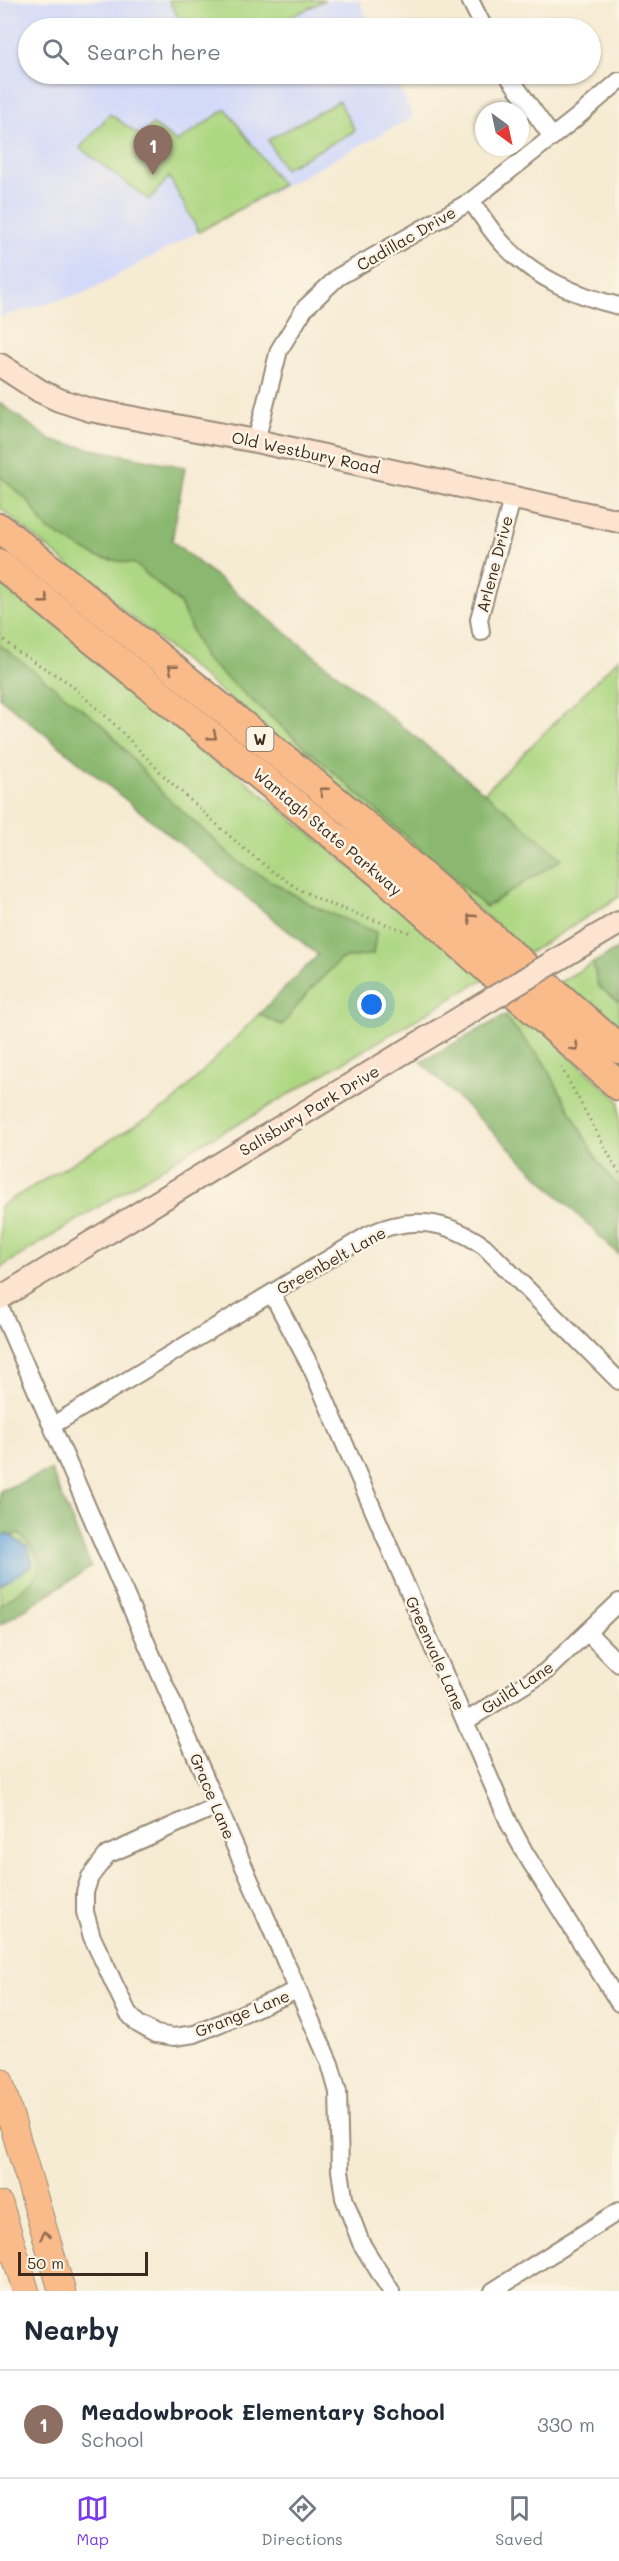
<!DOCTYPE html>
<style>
body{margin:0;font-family:Mali,sans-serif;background:#f6f6f7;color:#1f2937}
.compass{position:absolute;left:475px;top:102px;width:54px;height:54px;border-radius:50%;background:#fff;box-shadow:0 2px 4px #0004;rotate:147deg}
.scale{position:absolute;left:18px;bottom:15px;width:130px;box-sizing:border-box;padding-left:6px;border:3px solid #3b2a1e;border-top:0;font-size:16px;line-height:21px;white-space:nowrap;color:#3b2a1e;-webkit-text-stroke:4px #fcf5e5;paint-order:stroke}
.you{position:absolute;left:372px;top:1005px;width:21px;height:21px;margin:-15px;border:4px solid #fff;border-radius:50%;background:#1a73e8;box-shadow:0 0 0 9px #1a73e833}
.badge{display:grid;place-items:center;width:39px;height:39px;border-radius:50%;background:#7c3aed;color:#fff;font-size:20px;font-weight:700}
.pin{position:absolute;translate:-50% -50px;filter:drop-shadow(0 2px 3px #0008)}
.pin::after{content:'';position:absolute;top:32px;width:21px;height:18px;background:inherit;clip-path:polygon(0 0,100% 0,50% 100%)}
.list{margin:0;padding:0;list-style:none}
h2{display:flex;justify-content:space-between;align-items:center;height:78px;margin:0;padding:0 24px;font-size:26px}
h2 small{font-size:20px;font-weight:400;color:#747a83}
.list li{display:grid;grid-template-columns:39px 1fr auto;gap:18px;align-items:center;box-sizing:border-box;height:108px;padding:0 24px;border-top:2px solid #e0e1e3}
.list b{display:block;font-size:22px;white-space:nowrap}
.list p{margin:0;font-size:20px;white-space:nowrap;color:#747a83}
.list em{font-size:20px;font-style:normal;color:#747a83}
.icon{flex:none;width:33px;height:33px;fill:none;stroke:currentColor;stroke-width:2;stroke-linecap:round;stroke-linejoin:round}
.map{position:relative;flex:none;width:619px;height:2291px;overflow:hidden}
.search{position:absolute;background:#fff;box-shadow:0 2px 4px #0004;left:18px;right:18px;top:18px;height:66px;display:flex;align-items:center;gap:15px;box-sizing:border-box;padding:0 21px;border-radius:33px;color:#747a83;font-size:22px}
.sheet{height:186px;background:#fff}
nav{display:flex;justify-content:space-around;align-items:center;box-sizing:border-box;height:84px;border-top:2px solid #e0e1e3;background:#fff;font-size:16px;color:#747a83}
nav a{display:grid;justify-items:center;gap:3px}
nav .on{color:#7c3aed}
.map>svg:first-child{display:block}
</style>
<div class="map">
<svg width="619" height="2291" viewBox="0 0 619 2291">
<rect width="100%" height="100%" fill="#fcf5e5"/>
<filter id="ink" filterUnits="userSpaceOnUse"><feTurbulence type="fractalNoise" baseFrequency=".0167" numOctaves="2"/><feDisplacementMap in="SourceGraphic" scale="12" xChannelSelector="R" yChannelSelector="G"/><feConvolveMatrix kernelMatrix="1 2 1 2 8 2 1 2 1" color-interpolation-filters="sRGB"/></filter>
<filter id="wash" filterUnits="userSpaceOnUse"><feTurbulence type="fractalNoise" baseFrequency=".008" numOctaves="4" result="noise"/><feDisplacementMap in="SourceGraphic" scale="24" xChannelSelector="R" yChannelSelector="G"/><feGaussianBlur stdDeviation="1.35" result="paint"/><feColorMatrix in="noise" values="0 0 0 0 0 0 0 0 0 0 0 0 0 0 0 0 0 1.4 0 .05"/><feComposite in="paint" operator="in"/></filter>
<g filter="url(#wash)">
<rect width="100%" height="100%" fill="#f6ebd3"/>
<!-- built -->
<polygon fill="#d2d9f9" points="0,0 359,0 372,28 28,28 28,74 393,74 413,117 84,293 0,317"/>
<!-- green -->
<g fill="#add782" stroke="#748050" stroke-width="1.5">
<polygon points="169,0 325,0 268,28 184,28"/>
<polygon points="339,101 355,131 284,169 268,140"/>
<polygon points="226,109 282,185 199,232 169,177 149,200 80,148 110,114 142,137 152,124 177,142"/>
<polygon points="0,476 29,502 47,529 97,557 135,564 180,604 204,658 486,907 512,815 484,793 619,658 619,897 529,953 289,748 0,508"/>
<polygon points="0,579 486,978 247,1119 205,1141 0,1268 0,1206 171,1104 259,1014 282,1025 310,990 341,959 373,954 376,933 315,907 241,864 163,794 104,726 10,655 0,645"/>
<polygon points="593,963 598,986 619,1002 619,1037 560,982"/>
<polygon points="518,1007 619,1101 619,1188 597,1160 543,1061 504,1016"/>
<path d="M 19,1533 C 26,1541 39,1554 40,1565 C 41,1579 10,1598 0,1605 L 0,1540 Z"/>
</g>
<!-- forest -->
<g fill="#8ab870" stroke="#627147" stroke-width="1.5">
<polygon points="0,403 52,441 185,467 172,541 512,815 562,859 486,907 204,658 180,603 135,564 97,557 47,529 29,502 0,476"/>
<polygon points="0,645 104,726 163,794 241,864 315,907 376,932 373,954 341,959 310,990 282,1025 259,1014 318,955 0,698"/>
<polygon points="619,948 619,1002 598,986 593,963"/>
<polygon points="504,1016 543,1061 597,1160 619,1188 619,1255 421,1062"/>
<path d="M 51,1470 L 91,1567 L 0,1625 L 0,1605 C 10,1598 41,1579 40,1565 C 39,1554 26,1541 19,1533 L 0,1540 L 0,1491 Z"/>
</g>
<!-- water -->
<polygon fill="#6ca7dd" stroke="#54687e" stroke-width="1.5" points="7,1534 28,1547 33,1565 0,1586 0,1536"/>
</g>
<g filter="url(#ink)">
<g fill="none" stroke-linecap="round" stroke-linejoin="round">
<defs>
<g id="street">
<polyline points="470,0 484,28"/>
<polyline points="507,74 552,137"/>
<path d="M 471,201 C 482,216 492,233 505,246 C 537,279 575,295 619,306"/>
<polyline points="256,441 279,350 305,308 338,277 471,201 576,118 619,81"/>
<polyline points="481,632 479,619 513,496"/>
<polyline points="272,1294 313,1371 510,1825 525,1853 619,2003"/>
<polyline points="0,1307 330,2064 338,2092 340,2170 344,2198 361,2243 391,2291"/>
<path d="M 53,1425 L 368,1235 C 410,1215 446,1220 484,1246 L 619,1381"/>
<polyline points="588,1633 619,1664"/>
<polyline points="466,1721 545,1672 619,1602"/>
<polyline points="217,1806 107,1855 90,1877 85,1892 85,1912 92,1937 128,2013 138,2024 156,2034 174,2037 195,2034 298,1990"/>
<polyline points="493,2291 619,2211"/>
</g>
<g id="secondary">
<polyline points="0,365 40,391 59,400 90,410 256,441 619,521"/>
<polyline points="587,942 619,923"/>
<polyline points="0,1298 465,1015"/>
</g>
<g id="primary">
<polyline points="0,2081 62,2291"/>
<polyline points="0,2205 26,2291"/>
</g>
<g id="highway">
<polyline points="0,528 351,813 619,1049"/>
<polyline points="0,564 381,874 619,1086"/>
</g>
</defs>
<!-- street casing -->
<use href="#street" stroke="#988a78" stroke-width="20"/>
<!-- secondary casing -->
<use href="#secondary" stroke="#988a78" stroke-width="26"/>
<!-- primary casing -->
<use href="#primary" stroke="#988a78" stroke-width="28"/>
<!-- highway casing -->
<use href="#highway" stroke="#988a78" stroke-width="32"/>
<!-- path -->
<g stroke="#988a78" stroke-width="3" stroke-dasharray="1.5 4.5" stroke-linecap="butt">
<polyline points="0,636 18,652 69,683 113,723 167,779 243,848 271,870 297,888 329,904 411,933"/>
<polyline points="561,1067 619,1173"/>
</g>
<!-- street -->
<use href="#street" stroke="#fff" stroke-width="16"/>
<!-- secondary -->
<use href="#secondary" stroke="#fde4d1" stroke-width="22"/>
<!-- primary -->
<use href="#primary" stroke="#fabb8b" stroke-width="26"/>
<!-- highway -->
<use href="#highway" stroke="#fabb8b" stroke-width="28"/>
<defs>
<polyline id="secondary-bridge" points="465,1015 587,942"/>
</defs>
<!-- secondary-bridge casing -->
<use href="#secondary-bridge" stroke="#988a78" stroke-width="26" stroke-linecap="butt"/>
<!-- secondary-bridge -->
<use href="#secondary-bridge" stroke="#fde4d1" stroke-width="22"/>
</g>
<!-- one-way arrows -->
<defs><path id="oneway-chevron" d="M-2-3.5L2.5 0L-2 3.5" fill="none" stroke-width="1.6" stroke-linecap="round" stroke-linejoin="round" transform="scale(1.5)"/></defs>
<g stroke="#916b4f">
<use href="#oneway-chevron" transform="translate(45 600) rotate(39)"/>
<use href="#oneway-chevron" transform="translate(172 668) rotate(-141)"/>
<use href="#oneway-chevron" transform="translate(213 736) rotate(39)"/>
<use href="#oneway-chevron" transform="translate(323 791) rotate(-141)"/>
<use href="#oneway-chevron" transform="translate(471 918) rotate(-139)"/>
<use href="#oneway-chevron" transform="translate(575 1047) rotate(42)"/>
<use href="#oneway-chevron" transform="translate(45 2235) rotate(-106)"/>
</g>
</g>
<g text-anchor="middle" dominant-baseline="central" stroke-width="5" stroke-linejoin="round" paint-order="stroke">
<!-- shield labels -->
<rect fill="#fcf5e5" stroke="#75675a" stroke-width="1.5" x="246.5" y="727" width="27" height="24" rx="4.5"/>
<g font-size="15" font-weight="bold" fill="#3b2a1e">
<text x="260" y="739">W</text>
</g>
<!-- street labels -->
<g font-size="16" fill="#3b2a1e" stroke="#fcf5e5">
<text transform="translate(406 238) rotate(-30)">Cadillac Drive</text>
<text transform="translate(306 452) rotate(12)">Old Westbury Road</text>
<text transform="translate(494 564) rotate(-75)">Arlene Drive</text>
<text transform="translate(328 831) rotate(40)">Wantagh State Parkway</text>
<text transform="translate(309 1110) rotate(-31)">Salisbury Park Drive</text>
<text transform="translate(331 1260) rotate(-29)">Greenbelt Lane</text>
<text transform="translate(436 1653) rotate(66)">Greenvale Lane</text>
<text transform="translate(517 1687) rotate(-33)">Guild Lane</text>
<text transform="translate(213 1796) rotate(67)">Grace Lane</text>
<text transform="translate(242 2013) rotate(-22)">Grange Lane</text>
</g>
</g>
</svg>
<svg class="compass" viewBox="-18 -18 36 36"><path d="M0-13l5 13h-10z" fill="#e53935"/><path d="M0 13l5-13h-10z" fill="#747a83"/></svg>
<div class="scale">50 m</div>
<div class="you"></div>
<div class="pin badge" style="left:153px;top:175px;background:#8d6e63">1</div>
<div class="search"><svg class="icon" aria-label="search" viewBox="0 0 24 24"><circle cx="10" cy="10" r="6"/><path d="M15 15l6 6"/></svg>Search here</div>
</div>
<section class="sheet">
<h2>Nearby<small></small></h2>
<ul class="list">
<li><span class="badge" style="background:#8d6e63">1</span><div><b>Meadowbrook Elementary School</b><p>School</p></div><em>330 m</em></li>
</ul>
</section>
<nav>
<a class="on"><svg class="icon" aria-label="map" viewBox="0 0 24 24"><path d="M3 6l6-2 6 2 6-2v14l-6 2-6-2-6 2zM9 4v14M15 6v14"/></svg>Map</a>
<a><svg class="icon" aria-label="directions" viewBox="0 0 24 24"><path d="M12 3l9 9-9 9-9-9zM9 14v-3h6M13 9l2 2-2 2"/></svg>Directions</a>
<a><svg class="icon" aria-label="saved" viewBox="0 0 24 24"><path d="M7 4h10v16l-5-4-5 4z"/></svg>Saved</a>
</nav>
